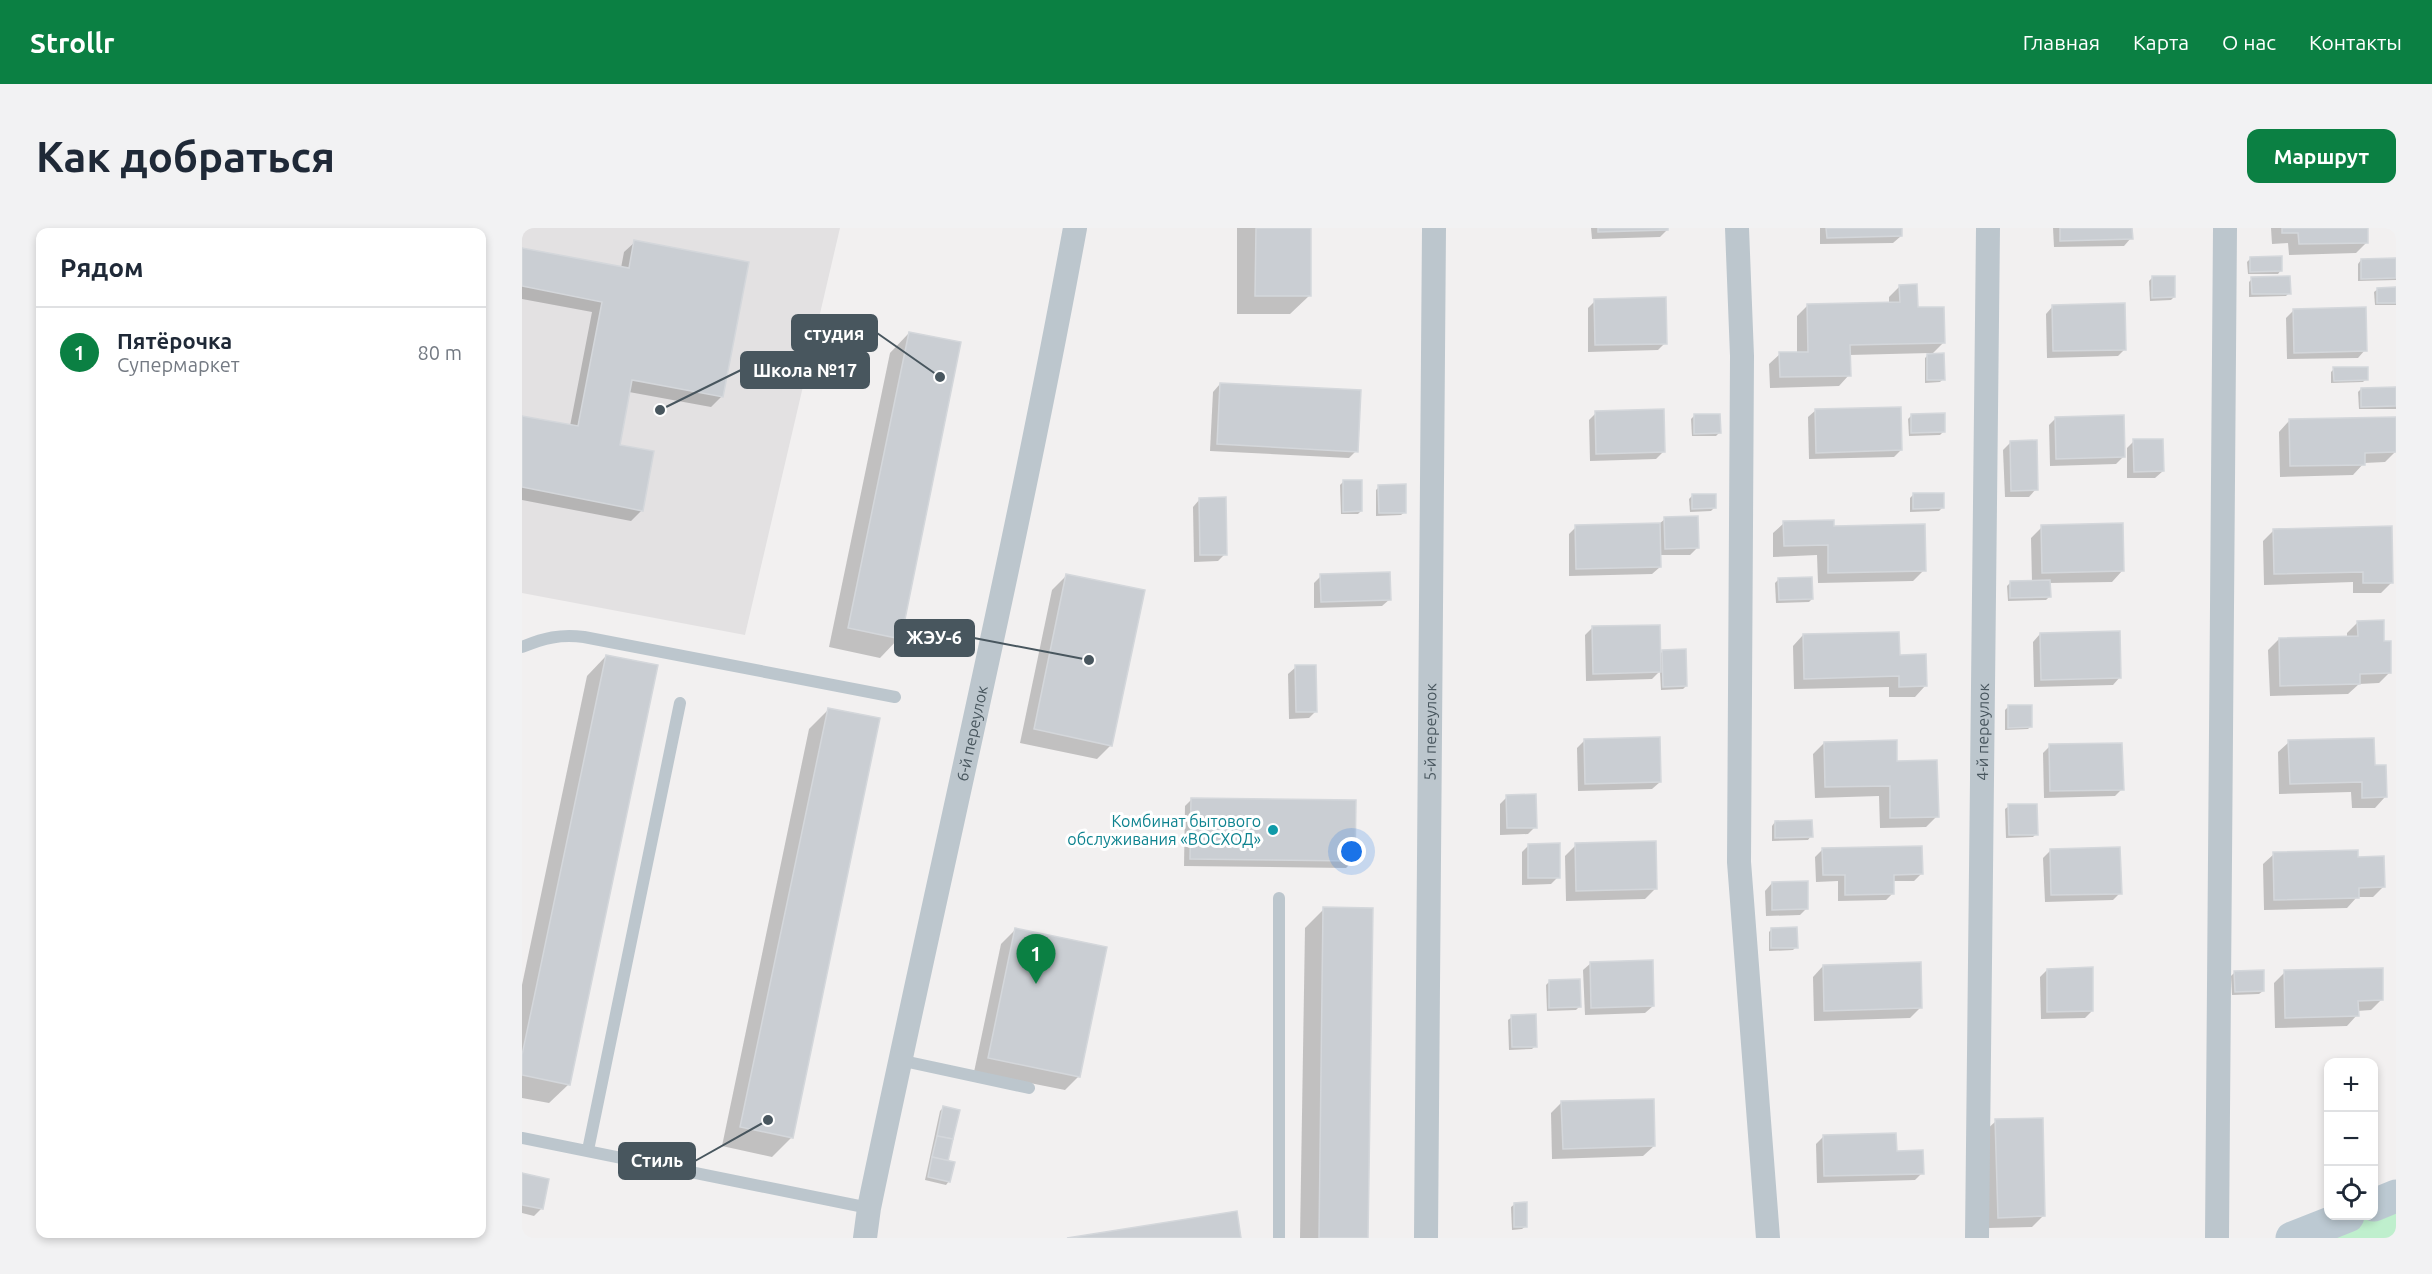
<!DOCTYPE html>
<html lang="ru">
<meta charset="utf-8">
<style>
body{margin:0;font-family:Ubuntu,sans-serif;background:#f2f2f3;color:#1f2937}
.controls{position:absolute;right:18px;bottom:18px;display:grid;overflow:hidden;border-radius:12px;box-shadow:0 3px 9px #0003}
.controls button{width:54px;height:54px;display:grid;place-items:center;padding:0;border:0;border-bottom:2px solid #e0e1e3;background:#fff;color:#1f2937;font:30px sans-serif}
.you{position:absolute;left:830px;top:624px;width:21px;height:21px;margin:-15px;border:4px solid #fff;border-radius:50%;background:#1a73e8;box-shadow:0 0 0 9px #1a73e833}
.badge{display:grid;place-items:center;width:39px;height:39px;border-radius:50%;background:#0b8043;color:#fff;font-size:20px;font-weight:700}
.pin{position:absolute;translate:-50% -50px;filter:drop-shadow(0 2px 3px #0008)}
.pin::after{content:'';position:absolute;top:32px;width:21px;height:18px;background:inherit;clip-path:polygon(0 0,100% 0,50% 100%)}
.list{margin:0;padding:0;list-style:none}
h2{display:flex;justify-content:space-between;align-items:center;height:78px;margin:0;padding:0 24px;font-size:26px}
h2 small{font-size:20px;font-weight:400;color:#747a83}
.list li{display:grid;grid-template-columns:39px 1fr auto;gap:18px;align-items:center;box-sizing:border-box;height:90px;padding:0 24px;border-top:2px solid #e0e1e3}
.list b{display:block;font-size:22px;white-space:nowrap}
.list p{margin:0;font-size:20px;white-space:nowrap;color:#747a83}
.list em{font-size:20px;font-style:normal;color:#747a83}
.icon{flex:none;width:33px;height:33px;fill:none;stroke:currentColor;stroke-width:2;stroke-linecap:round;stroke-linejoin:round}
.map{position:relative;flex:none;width:1874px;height:1010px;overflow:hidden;border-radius:12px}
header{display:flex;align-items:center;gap:36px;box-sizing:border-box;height:84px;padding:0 30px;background:#0b8043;color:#fff}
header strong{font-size:28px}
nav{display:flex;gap:33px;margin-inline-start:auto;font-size:21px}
.intro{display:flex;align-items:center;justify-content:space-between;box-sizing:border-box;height:144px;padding:0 36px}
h1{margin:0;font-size:42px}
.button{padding:15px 27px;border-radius:12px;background:#0b8043;color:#fff;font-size:21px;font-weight:700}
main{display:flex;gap:36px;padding:0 36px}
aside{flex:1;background:#fff;border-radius:12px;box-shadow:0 3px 9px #0003}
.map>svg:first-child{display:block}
</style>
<header>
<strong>Strollr</strong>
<nav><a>Главная</a><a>Карта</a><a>О нас</a><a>Контакты</a></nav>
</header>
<div class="intro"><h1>Как добраться</h1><a class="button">Маршрут</a></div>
<main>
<aside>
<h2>Рядом<small></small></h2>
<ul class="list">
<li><span class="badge">1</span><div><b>Пятёрочка</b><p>Супермаркет</p></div><em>80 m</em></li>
</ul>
</aside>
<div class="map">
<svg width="1874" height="1010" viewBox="0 0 1874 1010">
<rect width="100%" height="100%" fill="#f2f0f0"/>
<!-- education -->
<polygon fill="#e3e1e2" points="0,0 318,0 223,407 0,365"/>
<!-- green -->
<polygon fill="#bfefcd" points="1863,984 1874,984 1874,1010 1804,1010 1812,1002"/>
<!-- shadow -->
<g fill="#0003">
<polygon points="715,0 788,0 788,67 768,86 715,86"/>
<polygon points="1069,0 1145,0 1145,2 1138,9 1070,11"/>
<polygon points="1298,0 1378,0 1379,8 1371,15 1298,16"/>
<polygon points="1531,0 1609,0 1609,10 1602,18 1532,19"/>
<polygon points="1749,0 1845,0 1845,14 1834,25 1767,27 1766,15 1750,16"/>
<polygon points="113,14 200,168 189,179 107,164 97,218 120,282 109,293 0,272 0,189 48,198 70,84 0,71 0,22 99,40 102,24"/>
<polygon points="1728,31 1759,42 1756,46 1726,46 1725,34"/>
<polygon points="1874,31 1874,52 1836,53 1836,36 1839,32"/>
<polygon points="1630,50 1652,69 1649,72 1628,73 1627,53"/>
<polygon points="1730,51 1767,65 1764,68 1727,69 1727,54"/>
<polygon points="1378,58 1422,114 1409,127 1421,151 1418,154 1403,155 1403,130 1408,125 1327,127 1327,147 1317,158 1248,160 1247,136 1258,126 1275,125 1275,88 1286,77 1367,75 1367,69"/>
<polygon points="1874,60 1874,77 1853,77 1852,64 1856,61"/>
<polygon points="1073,73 1143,115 1136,122 1066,124 1066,80"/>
<polygon points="1531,78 1603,121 1596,128 1525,130 1524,86"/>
<polygon points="1772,82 1843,122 1836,130 1765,131 1764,90"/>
<polygon points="387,105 377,410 358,430 307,419 368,125"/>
<polygon points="1812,141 1844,151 1841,154 1809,155 1809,144"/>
<polygon points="698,156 834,223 827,230 688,223 691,164"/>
<polygon points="1874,160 1874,181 1837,181 1836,164 1839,161"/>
<polygon points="1294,182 1379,222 1372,229 1287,231 1286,189"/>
<polygon points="1074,185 1141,224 1134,231 1068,233 1067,192"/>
<polygon points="1172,188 1197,205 1194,208 1170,208 1169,191"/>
<polygon points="1389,188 1421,204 1418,207 1387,208 1386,191"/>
<polygon points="1534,190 1601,229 1594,236 1528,238 1527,197"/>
<polygon points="1767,193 1874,223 1863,234 1842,235 1831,247 1758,249 1757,204"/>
<polygon points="1612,213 1641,243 1633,250 1605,250 1605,220"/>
<polygon points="1489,214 1514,261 1507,269 1483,269 1481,222"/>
<polygon points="821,254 839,283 836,286 819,286 818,257"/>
<polygon points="857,259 883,284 879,287 854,288 854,262"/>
<polygon points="1391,267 1420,280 1417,283 1388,284 1388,270"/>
<polygon points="1170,268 1192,280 1189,283 1168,284 1167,271"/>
<polygon points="678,271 703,326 696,333 672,334 671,279"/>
<polygon points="1143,291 1175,320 1168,327 1137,327 1138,339 1130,346 1047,348 1047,306 1054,299 1137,296"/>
<polygon points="1262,295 1311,300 1402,342 1391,353 1296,355 1295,327 1251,329 1251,305"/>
<polygon points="1520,299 1600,343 1590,354 1527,355 1527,369 1524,372 1486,373 1485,358 1489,354 1510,354 1509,310"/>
<polygon points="1752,302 1870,354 1859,365 1831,365 1831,354 1742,357 1741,313"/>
<polygon points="544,348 589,517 575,531 498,515 530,362"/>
<polygon points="799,348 868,371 860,378 792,380 792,355"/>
<polygon points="1257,351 1290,371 1287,374 1254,375 1253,355"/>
<polygon points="1836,394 1868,444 1857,455 1837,456 1826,466 1748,468 1746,422 1757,411 1825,410 1825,405"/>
<polygon points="1070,400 1137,427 1141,423 1164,458 1161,461 1139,462 1138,443 1130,451 1064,453 1063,407"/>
<polygon points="1518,406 1598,449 1591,457 1512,459 1511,414"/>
<polygon points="1281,407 1376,428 1403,458 1393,469 1367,469 1367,459 1272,461 1271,418"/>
<polygon points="84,428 47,856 27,875 0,870 0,757 65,448"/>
<polygon points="774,439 794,483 787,490 767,491 766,446"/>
<polygon points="1486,479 1509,498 1506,501 1483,502 1483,482"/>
<polygon points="307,481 270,909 250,929 200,918 287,501"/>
<polygon points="1062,513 1138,554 1130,561 1056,563 1055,520"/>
<polygon points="1767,514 1852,539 1863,569 1853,580 1830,580 1829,564 1757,566 1756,524"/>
<polygon points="1302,515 1373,534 1415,588 1404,599 1358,600 1357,568 1293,570 1291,526"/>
<polygon points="1528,518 1600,561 1593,568 1522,570 1521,525"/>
<polygon points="985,569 1013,599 1006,606 978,607 978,576"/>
<polygon points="670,571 831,633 824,640 662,638 663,578"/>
<polygon points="1487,578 1514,606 1511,609 1484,610 1483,581"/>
<polygon points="1253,594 1289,608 1286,612 1250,613 1250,598"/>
<polygon points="1007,617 1036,649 1029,656 1000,657 1000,624"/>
<polygon points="1054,617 1134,660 1123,671 1044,673 1043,628"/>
<polygon points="1300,622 1399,646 1392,653 1371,653 1371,665 1364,672 1316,673 1316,653 1294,654 1293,629"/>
<polygon points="1529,622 1598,665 1591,672 1523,674 1521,630"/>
<polygon points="1752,626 1835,631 1862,658 1851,669 1835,669 1825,680 1742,682 1741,636"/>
<polygon points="1250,655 1285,680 1278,687 1244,688 1243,663"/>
<polygon points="802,681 844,1010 778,1010 783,700"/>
<polygon points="1250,701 1274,719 1271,722 1247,723 1247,704"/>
<polygon points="493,702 557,848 543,862 452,844 479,716"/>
<polygon points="1069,735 1131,778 1123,785 1063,787 1061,742"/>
<polygon points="1301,738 1399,779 1388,790 1292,793 1291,749"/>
<polygon points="1525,742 1570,783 1563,790 1519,791 1518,749"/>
<polygon points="1713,744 1741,763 1737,766 1710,767 1709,748"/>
<polygon points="1763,744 1860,771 1849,782 1835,783 1835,787 1825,798 1753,800 1752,755"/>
<polygon points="1027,754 1057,779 1054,782 1025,783 1024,757"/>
<polygon points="990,789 1013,818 1010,821 987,822 986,792"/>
<polygon points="1040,874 1132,918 1121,928 1030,931 1029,885"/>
<polygon points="421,880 427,953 424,957 403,952 418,883"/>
<polygon points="1474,893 1521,988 1510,999 1465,1000 1463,903"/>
<polygon points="1301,909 1373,925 1400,945 1393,952 1295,955 1294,916"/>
<polygon points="0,947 26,952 19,981 12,988 0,985"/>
<polygon points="993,976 1004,998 1000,1001 990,1002 989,979"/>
</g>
<!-- building -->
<g fill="#caced3" stroke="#d4d7db" stroke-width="1.5">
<polygon points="734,0 789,0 789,68 733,68"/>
<polygon points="1076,0 1146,0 1146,2 1076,4"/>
<polygon points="1304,0 1380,0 1380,8 1305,10"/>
<polygon points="1538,0 1610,0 1611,11 1538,13"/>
<polygon points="1760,0 1846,0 1846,15 1777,16 1776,5 1760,5"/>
<polygon points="112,12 227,34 201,169 110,152 98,217 132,223 121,283 0,259 0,188 56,198 80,74 0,58 0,20 107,40"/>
<polygon points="1760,28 1760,43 1728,44 1728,29"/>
<polygon points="1874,30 1874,50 1839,51 1839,31"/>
<polygon points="1630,48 1653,48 1653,69 1630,70"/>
<polygon points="1768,48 1769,66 1730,66 1729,49"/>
<polygon points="1395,56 1396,79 1422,79 1423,115 1328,117 1329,148 1258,149 1257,124 1286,124 1285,76 1378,74 1377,57"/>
<polygon points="1874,59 1874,75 1855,75 1855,60"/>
<polygon points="1144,69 1145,116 1073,117 1072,71"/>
<polygon points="1603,75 1604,122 1531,123 1530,77"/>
<polygon points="1844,79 1845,123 1772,125 1771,81"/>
<polygon points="387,104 439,114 379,411 326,400"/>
<polygon points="1422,125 1423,152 1405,152 1405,126"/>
<polygon points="1811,139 1846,139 1846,152 1812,153"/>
<polygon points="698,155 839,162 836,224 695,216"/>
<polygon points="1874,159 1874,178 1839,179 1839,160"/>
<polygon points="1379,179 1380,222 1294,225 1293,181"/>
<polygon points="1142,181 1143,224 1074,226 1073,183"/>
<polygon points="1423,185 1423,204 1389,205 1389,186"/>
<polygon points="1172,186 1198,186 1199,205 1172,206"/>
<polygon points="1602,187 1603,229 1534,231 1533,189"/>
<polygon points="1874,189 1874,224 1843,225 1843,237 1768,238 1767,191"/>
<polygon points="1611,211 1641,211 1642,243 1612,244"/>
<polygon points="1515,212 1516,262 1489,263 1488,213"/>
<polygon points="821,252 840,252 840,283 821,284"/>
<polygon points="884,256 884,285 857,285 856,257"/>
<polygon points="1391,265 1422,265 1422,280 1391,281"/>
<polygon points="1170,266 1194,266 1194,280 1170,281"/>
<polygon points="704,269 705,327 678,327 677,270"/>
<polygon points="1176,288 1177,320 1143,321 1142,289"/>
<polygon points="1312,292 1312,298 1403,296 1404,343 1306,345 1306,317 1262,318 1261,293"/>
<polygon points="1138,295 1139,339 1054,341 1053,297"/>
<polygon points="1601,295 1602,343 1520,345 1519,297"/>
<polygon points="1870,298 1871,355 1841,355 1841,344 1752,346 1751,301"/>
<polygon points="868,344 869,372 799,374 798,346"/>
<polygon points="544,346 623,362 590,518 512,501"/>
<polygon points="1290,349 1291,371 1257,372 1256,350"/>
<polygon points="1528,352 1529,369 1488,370 1488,353"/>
<polygon points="1862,392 1862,413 1869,413 1869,445 1838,446 1838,456 1758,458 1757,410 1836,408 1835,393"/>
<polygon points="1138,397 1139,444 1071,446 1070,398"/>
<polygon points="1598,403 1599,450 1519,452 1518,405"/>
<polygon points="1377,404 1378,427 1404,426 1405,458 1377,459 1377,448 1282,451 1281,406"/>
<polygon points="1164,421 1165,458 1141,459 1140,422"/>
<polygon points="84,427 136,437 48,857 0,847 0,827"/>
<polygon points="773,437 794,437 795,484 774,484"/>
<polygon points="1486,477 1510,477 1510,499 1486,500"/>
<polygon points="306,480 358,490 271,910 218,899"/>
<polygon points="1138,509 1139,554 1063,556 1062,511"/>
<polygon points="1852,510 1853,537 1864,537 1865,569 1840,570 1840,554 1768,556 1766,512"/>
<polygon points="1375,512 1375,533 1415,532 1417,589 1368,590 1368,558 1303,559 1302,514"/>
<polygon points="1600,515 1602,562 1528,563 1527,516"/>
<polygon points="1014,566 1015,600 985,600 984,567"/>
<polygon points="669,570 834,572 833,633 668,631"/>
<polygon points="1486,576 1515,576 1516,607 1487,607"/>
<polygon points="1290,592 1291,609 1253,610 1253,593"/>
<polygon points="1134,613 1135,661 1054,663 1053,615"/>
<polygon points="1038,615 1038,650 1006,650 1006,616"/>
<polygon points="1400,618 1401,646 1372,647 1372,666 1323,667 1323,647 1301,647 1300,620"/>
<polygon points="1598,619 1600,666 1529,667 1528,621"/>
<polygon points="1836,622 1836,629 1862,628 1863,659 1837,660 1837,670 1752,672 1751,624"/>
<polygon points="1286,653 1286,681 1250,682 1250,654"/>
<polygon points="801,679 851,680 846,1010 797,1010"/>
<polygon points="1275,699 1276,720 1249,720 1249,700"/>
<polygon points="493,700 585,719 558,849 466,830"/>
<polygon points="1131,732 1132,778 1069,780 1068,734"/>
<polygon points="1399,734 1400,780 1302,783 1301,737"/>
<polygon points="1571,739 1571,783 1525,784 1525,741"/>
<polygon points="1861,740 1861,772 1836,773 1837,788 1763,790 1762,742"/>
<polygon points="1742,742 1742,763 1713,764 1712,743"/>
<polygon points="1058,751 1059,779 1027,780 1027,752"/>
<polygon points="1014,786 1015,819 990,819 989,787"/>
<polygon points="1132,871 1133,918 1041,921 1039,873"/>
<polygon points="421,878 438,882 431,911 415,908"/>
<polygon points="1521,890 1523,988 1476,990 1473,891"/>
<polygon points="1374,905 1375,923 1401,922 1402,946 1302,948 1301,907"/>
<polygon points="415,908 431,911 426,933 410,929"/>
<polygon points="410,929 433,934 428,954 406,949"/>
<polygon points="0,945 27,951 21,981 0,977"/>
<polygon points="1005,974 1005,999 992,999 992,975"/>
<polygon points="715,983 719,1010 545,1010"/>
</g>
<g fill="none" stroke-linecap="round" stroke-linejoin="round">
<!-- lane -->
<g stroke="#bcc6cd" stroke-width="12">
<path d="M 0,419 C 22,410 38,406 62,409 L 373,469"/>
<polyline points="377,832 507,860"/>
<polyline points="0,910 347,980"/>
<polyline points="66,922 158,475"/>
<polyline points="757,1010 757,670"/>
</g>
<!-- street -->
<g stroke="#bcc6cd" stroke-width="24">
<polyline points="1215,0 1220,128 1217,634 1246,1010"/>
<path id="s1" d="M 343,1010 L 347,980 C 415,653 493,328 553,0"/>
<path id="s2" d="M 904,1010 L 912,0"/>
<path id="s3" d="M 1455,1010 L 1466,0"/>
<polyline points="1695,1010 1703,0"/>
</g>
<!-- secondary -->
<g stroke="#bcc9d2" stroke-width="33">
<polyline points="1852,977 1874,968"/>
<polyline points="1770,1010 1826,988"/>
</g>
</g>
<!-- markers -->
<circle fill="#0f9aa8" stroke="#fff" stroke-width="2" cx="751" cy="602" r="6"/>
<g text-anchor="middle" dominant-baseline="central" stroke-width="6" stroke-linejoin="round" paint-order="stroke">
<!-- street labels -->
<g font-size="16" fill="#48565e" stroke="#fff">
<text stroke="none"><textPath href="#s1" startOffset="516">6-й переулок</textPath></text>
<text stroke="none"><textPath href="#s2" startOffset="506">5-й переулок</textPath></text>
<text stroke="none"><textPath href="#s3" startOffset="506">4-й переулок</textPath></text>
</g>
<!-- culture labels -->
<g font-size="16" fill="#0d838f" stroke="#fff" text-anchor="end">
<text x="739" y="593">Комбинат бытового<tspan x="739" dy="18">обслуживания «ВОСХОД»</tspan></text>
</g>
</g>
<!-- callouts -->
<path fill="none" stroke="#48565e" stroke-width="2" d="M418 149L355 105M138 182L219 142M567 432L452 410M246 892L173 933"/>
<g fill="#48565e" stroke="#fff" stroke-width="2">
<circle cx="418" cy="149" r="6"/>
<circle cx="138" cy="182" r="6"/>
<circle cx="567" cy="432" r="6"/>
<circle cx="246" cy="892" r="6"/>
</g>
<g fill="#48565e" stroke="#48565e" stroke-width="2">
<rect x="270" y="87" width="85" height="36" rx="6"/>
<rect x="219" y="124" width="128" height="36" rx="6"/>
<rect x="373" y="392" width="79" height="36" rx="6"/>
<rect x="97" y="915" width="76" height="36" rx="6"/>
</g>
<g font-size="18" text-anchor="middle" font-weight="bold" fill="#fff">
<text x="312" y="112">студия</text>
<text x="283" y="149">Школа №17</text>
<text x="412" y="416">ЖЭУ-6</text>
<text x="135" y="939">Стиль</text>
</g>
</svg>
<div class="controls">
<button>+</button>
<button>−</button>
<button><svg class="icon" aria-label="locate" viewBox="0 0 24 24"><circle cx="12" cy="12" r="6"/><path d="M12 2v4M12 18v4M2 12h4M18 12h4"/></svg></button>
</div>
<div class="you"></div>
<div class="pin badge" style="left:514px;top:756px">1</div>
</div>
</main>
